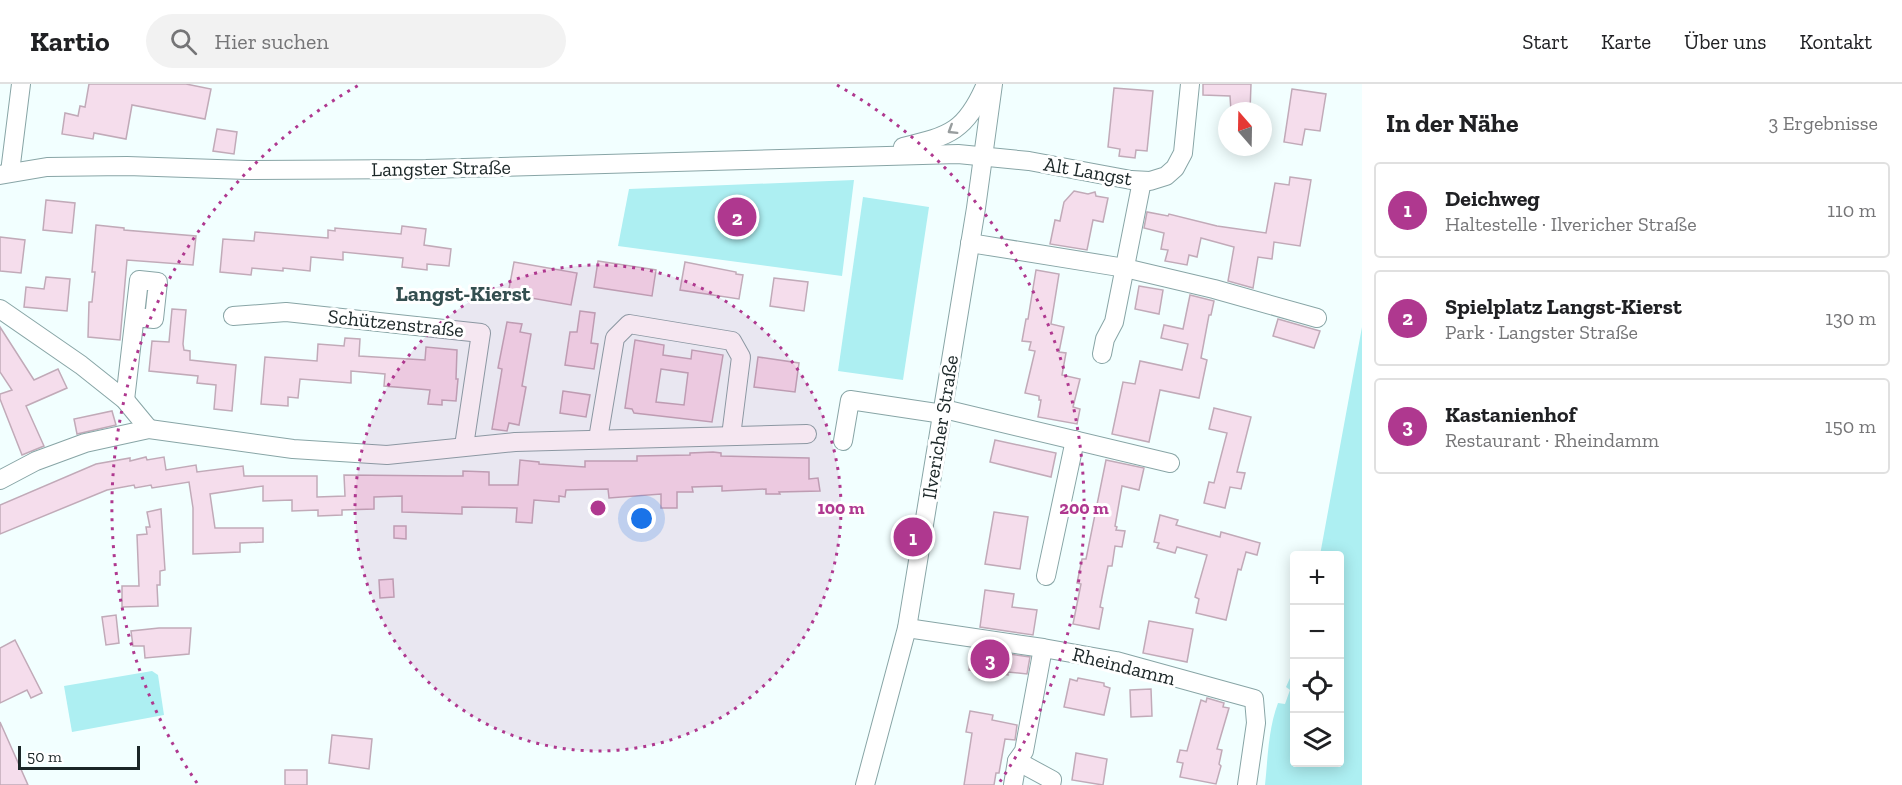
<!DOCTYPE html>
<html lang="de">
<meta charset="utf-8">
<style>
body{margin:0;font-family:"Zilla Slab",serif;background:#f2f2f2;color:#202124}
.controls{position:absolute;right:18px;bottom:18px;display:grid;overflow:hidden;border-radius:6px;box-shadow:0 3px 15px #0003}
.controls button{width:54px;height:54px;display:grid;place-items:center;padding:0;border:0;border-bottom:2px solid #e0e0e0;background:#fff;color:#202124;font:30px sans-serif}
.compass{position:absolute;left:1218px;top:18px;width:54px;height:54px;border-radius:50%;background:#fff;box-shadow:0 3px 15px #0003;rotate:340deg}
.scale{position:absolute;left:18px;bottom:15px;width:122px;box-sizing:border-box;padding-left:6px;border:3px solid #1b2627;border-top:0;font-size:16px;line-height:21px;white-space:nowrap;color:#1b2627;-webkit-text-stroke:4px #fff;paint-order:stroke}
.you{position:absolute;left:642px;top:435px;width:21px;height:21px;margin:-15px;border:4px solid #fff;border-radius:50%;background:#1a73e8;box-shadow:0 0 0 9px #1a73e833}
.badge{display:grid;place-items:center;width:39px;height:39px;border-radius:50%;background:#af388f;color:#fff;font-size:20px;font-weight:700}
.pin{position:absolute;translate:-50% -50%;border:3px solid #fff;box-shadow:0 2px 6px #0006}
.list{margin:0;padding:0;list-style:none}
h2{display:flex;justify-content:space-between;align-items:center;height:78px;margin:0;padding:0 24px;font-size:26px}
h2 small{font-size:20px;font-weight:400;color:#757577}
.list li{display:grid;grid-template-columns:39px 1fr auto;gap:18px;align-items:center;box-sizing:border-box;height:96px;margin:0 12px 12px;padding:0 12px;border:2px solid #e0e0e0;border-radius:6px}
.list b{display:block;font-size:22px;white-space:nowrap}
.list p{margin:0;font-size:20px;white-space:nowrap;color:#757577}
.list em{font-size:20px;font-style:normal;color:#757577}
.icon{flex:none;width:33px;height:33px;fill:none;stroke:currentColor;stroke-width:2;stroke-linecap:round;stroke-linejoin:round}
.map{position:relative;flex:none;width:1362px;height:701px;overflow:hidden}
header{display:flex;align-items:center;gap:36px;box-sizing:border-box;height:84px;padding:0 30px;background:#fff;border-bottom:2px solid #e0e0e0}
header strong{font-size:28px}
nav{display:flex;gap:33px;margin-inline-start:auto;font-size:21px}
.search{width:420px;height:54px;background:#f2f2f2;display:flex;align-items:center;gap:15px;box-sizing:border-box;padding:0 21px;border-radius:33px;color:#757577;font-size:22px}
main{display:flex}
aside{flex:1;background:#fff}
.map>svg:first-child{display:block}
</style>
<header>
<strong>Kartio</strong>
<div class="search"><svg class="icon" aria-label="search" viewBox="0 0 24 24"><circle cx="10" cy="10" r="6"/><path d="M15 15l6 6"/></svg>Hier suchen</div>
<nav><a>Start</a><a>Karte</a><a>Über uns</a><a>Kontakt</a></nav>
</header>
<main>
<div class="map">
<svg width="1362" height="701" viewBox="0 0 1362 701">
<rect width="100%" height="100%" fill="#f2ffff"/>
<!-- green -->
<g fill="#adeff2">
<polygon points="854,96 842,192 618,162 629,105"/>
<polygon points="863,113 929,123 903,296 838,287"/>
<path d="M 1362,243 L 1362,701 L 1265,701 C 1268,673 1268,646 1278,619 L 1285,620 L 1290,606 L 1286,603 L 1294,585 L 1294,678 L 1340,678 L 1340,472 L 1320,471 Z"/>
<polygon points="152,587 158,591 164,631 72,648 64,602"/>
</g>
<!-- building -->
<g fill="#f5ddec" stroke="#c1aab8" stroke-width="1.5" fill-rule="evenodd">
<polygon points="89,0 186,0 211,5 205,35 132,21 126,55 94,49 93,55 62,50 65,29 78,32 80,22 85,23"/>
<polygon points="1203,0 1251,0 1250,27 1231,27 1230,12 1203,11"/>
<polygon points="1114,4 1153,7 1147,67 1136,66 1135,74 1119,72 1120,65 1108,63"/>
<polygon points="1292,5 1326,10 1320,47 1305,45 1302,61 1284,58"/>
<polygon points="217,45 237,48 234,70 213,67"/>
<polygon points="1290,93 1311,96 1300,162 1274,158 1272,175 1258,173 1253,204 1228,197 1234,163 1201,154 1197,173 1189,171 1187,181 1165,177 1168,166 1161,165 1164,149 1144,144 1147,128 1168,132 1169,130 1217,142 1266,149 1275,99 1289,101"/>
<polygon points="1074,107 1088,110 1095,108 1096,112 1108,114 1103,138 1093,136 1087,166 1050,160 1055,136 1060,137 1064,118"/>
<polygon points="46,116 75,119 72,149 43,146"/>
<polygon points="96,141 124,144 124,146 196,152 193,181 127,176 120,256 88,253 89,218 92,218 95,188 92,188"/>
<polygon points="402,142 426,145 424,161 451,165 449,182 427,180 427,186 402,183 403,174 343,168 343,176 311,173 310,187 283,184 283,187 252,184 251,191 220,188 223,155 254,157 255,148 328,154 328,146 335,147 335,144 401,150"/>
<polygon points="0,153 25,156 21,189 0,187"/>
<polygon points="598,177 656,186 652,212 594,203"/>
<polygon points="514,178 577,189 571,221 508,210"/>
<polygon points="685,178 736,188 736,190 743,191 739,215 680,206"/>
<polygon points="1036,186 1059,190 1051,240 1064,243 1059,268 1066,269 1062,291 1080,295 1073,323 1080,325 1077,340 1038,333 1041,316 1039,316 1039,312 1025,309 1035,267 1029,266 1031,258 1022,257 1026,235 1028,235"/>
<polygon points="46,193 70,195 67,227 24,223 26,203 44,205"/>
<polygon points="774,194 808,198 804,227 770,222"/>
<polygon points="1139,202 1163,206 1159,230 1135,225"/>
<polygon points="1190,211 1214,217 1211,231 1209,231 1201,274 1207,276 1199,314 1160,306 1149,358 1112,350 1123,298 1135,300 1140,277 1182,286 1188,260 1161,254 1164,241 1183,245"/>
<polygon points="172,225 186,226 183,260 184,266 190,267 190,276 236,281 232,327 214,325 216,301 197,299 198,292 149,287 152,257 169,258"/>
<polygon points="580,227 595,229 591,259 598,260 594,285 565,281 570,248 577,248"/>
<polygon points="1278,235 1320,247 1314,264 1273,252"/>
<polygon points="507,238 522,240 520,248 531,250 522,302 526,303 519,341 509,339 507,347 492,345 502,285 498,284"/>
<polygon points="0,243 34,296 58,285 67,304 26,322 44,362 22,371 0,315 0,310 12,306 0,288"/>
<polygon points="345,254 360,255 359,272 425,276 426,263 457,266 456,295 458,295 456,317 442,316 442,321 428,320 430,306 384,302 385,290 351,287 351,299 300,295 298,314 288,313 288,322 261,320 265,273 317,277 318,260 344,262"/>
<path d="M 635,256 L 664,261 L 663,271 L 691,275 L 692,266 L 723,271 L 712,338 L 634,329 L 632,325 L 625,324 ZM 661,285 L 688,289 L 684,321 L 656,318 Z"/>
<polygon points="758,273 799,279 795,308 754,303"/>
<polygon points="563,307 590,311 586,333 560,329"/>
<polygon points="1214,324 1251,333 1237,388 1245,389 1241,405 1230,403 1225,424 1204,419 1209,398 1214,399 1227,349 1209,345"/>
<polygon points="112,327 116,341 77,350 74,335"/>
<polygon points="995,356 1056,369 1051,393 990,378"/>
<polygon points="713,368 721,369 721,372 809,374 809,395 818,394 820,407 779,408 780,410 766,410 766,405 722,407 722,402 692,403 693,408 677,408 677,424 661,424 661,410 609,414 608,405 566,406 565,413 559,412 559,418 534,416 532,439 516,438 517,424 462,423 462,430 402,428 402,412 374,413 374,425 342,426 342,431 318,432 318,426 292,427 292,416 263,417 263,402 210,410 215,444 263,444 263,458 240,459 240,468 193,470 193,424 189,398 152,404 151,401 135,404 134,401 107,406 0,450 0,421 96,380 130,374 130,377 146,373 147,376 164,373 166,386 196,381 197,388 243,382 244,392 317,392 317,413 345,412 344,391 448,392 463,392 463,387 489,388 489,401 518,401 520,376 539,378 539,380 585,383 585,377 637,377 637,372 690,371 690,369"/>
<polygon points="1106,376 1144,384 1139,406 1122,402 1115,442 1117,443 1116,446 1125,447 1122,463 1115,462 1112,482 1108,482 1100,523 1103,524 1099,545 1073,540 1081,500 1077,499 1082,475 1086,475"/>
<polygon points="161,425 165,486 160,487 160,501 157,501 158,522 122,523 122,502 139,502 137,451 147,450 146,443 150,443 147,428"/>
<polygon points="994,428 1028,433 1020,485 985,480"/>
<polygon points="1160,431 1178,436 1176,441 1220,453 1221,448 1260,459 1257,471 1246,468 1241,486 1238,485 1226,536 1196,529 1199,515 1195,513 1207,471 1177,463 1175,469 1157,464 1159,459 1154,458"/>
<polygon points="394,442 406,442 406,455 394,454"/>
<polygon points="393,495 394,513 380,514 379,496"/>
<polygon points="985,506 1014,510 1012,523 1037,526 1033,551 980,543"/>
<polygon points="116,531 119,559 106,561 102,533"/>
<polygon points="1149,537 1193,545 1187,578 1143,569"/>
<polygon points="159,544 191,544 189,570 145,574 144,562 133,562 131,547"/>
<polygon points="15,556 42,609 31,614 27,606 0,619 0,564"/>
<polygon points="972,565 1030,573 1027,590 1008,588 1008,591 969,586"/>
<polygon points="1078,594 1104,599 1104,602 1110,604 1104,631 1064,623 1070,595 1077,597"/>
<polygon points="1151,605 1152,632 1131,633 1130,606"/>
<polygon points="1207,614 1224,619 1223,623 1229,624 1217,665 1222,666 1219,680 1221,682 1216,700 1180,693 1183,679 1177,678 1180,666 1187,667 1201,616 1206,618"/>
<polygon points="970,627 993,631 992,636 1017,641 1015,656 1005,655 999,689 996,689 994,701 964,701 972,649 966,648"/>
<polygon points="0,638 28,701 0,701"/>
<polygon points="332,651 372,655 369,685 329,679"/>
<polygon points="1076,669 1107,675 1103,701 1072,696"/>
<rect x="285" y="686" width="22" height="15"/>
</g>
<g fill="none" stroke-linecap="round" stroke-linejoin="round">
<defs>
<g id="minor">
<path d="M 903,63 C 950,52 966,47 986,0"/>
<polyline points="10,88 21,0"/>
<polyline points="0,91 47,83 127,82 247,86 426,85 958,70 1029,77 1131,96 1150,97 1166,92 1175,84 1183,69 1190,0"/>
<polyline points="970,159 1125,184 1214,205 1317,234"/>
<polyline points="0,225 81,281 125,316 149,345"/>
<polyline points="233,232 286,228 481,249 464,362"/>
<polyline points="1102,270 1105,255 1114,238 1142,97"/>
<polyline points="125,316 139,196 158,198 154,235 135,233"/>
<polyline points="944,325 1170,379"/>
<polyline points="598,355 615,254 629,240 732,257 741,273 731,352"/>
<polyline points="843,357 850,316 943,330"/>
<polyline points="0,396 36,377 85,359 149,345 293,365 387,371 515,358 807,350"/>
<polyline points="1046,492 1075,356"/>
<polyline points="907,544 1043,564 1116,577 1254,615 1256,639 1247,701"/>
<polyline points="1017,677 1052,696 1051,701"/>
<polyline points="865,701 907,544 976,124 993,0"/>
<polyline points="1013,701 1017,677 1024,667 1043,564"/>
</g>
</defs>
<!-- minor casing -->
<use href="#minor" stroke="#88a5a6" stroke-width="20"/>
<!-- minor -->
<use href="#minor" stroke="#fff" stroke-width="18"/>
</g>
<!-- one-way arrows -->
<defs><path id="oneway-chevron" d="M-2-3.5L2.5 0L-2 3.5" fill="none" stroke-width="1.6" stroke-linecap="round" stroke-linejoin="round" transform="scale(1.5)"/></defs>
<use stroke="#989d9e" href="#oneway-chevron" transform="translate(952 46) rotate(148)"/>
<!-- distance rings -->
<circle cx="598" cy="424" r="243" fill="#af388f" fill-opacity=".12"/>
<g fill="none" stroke="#af388f" stroke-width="3" stroke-dasharray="3 6">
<circle cx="598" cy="424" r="243"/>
<path d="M197 699A486 486 0 0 1 359 1M837 1A486 486 0 0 1 999 699"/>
</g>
<g text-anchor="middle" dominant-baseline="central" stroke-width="6" stroke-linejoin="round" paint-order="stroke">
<!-- street labels -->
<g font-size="20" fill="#1b2627" stroke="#fff">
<text transform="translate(441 84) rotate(-1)">Langster Straße</text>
<text transform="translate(1088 87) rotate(10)">Alt Langst</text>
<text transform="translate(396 239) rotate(6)">Schützenstraße</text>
<text transform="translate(940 343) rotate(-81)">Ilvericher Straße</text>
<text transform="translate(1124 582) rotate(14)">Rheindamm</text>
</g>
<!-- quarter labels -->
<g font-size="22" font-weight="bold" fill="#344f50" stroke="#fff">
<text x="463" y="209">Langst-Kierst</text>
</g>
</g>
<circle cx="598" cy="424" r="9" fill="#af388f" stroke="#fff" stroke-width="3"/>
<g font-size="18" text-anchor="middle" font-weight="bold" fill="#af388f" stroke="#fff" stroke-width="6" stroke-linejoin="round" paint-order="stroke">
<text x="841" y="430">100 m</text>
<text x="1084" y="430">200 m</text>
</g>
</svg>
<div class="controls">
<button>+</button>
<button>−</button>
<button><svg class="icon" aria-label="locate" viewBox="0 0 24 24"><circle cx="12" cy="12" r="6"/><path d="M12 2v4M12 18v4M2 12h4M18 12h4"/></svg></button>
<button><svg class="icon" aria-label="layers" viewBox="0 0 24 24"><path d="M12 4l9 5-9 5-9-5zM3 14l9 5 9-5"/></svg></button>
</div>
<svg class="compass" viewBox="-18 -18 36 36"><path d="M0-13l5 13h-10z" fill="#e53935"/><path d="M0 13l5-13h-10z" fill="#757577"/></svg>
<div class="scale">50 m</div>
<div class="you"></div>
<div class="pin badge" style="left:913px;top:453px">1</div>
<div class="pin badge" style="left:737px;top:133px">2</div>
<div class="pin badge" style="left:990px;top:575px">3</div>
</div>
<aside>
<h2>In der Nähe<small>3 Ergebnisse</small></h2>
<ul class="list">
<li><span class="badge">1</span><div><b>Deichweg</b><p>Haltestelle · Ilvericher Straße</p></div><em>110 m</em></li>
<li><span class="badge">2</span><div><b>Spielplatz Langst-Kierst</b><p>Park · Langster Straße</p></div><em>130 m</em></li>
<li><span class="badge">3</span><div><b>Kastanienhof</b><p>Restaurant · Rheindamm</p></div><em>150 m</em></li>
</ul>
</aside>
</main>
